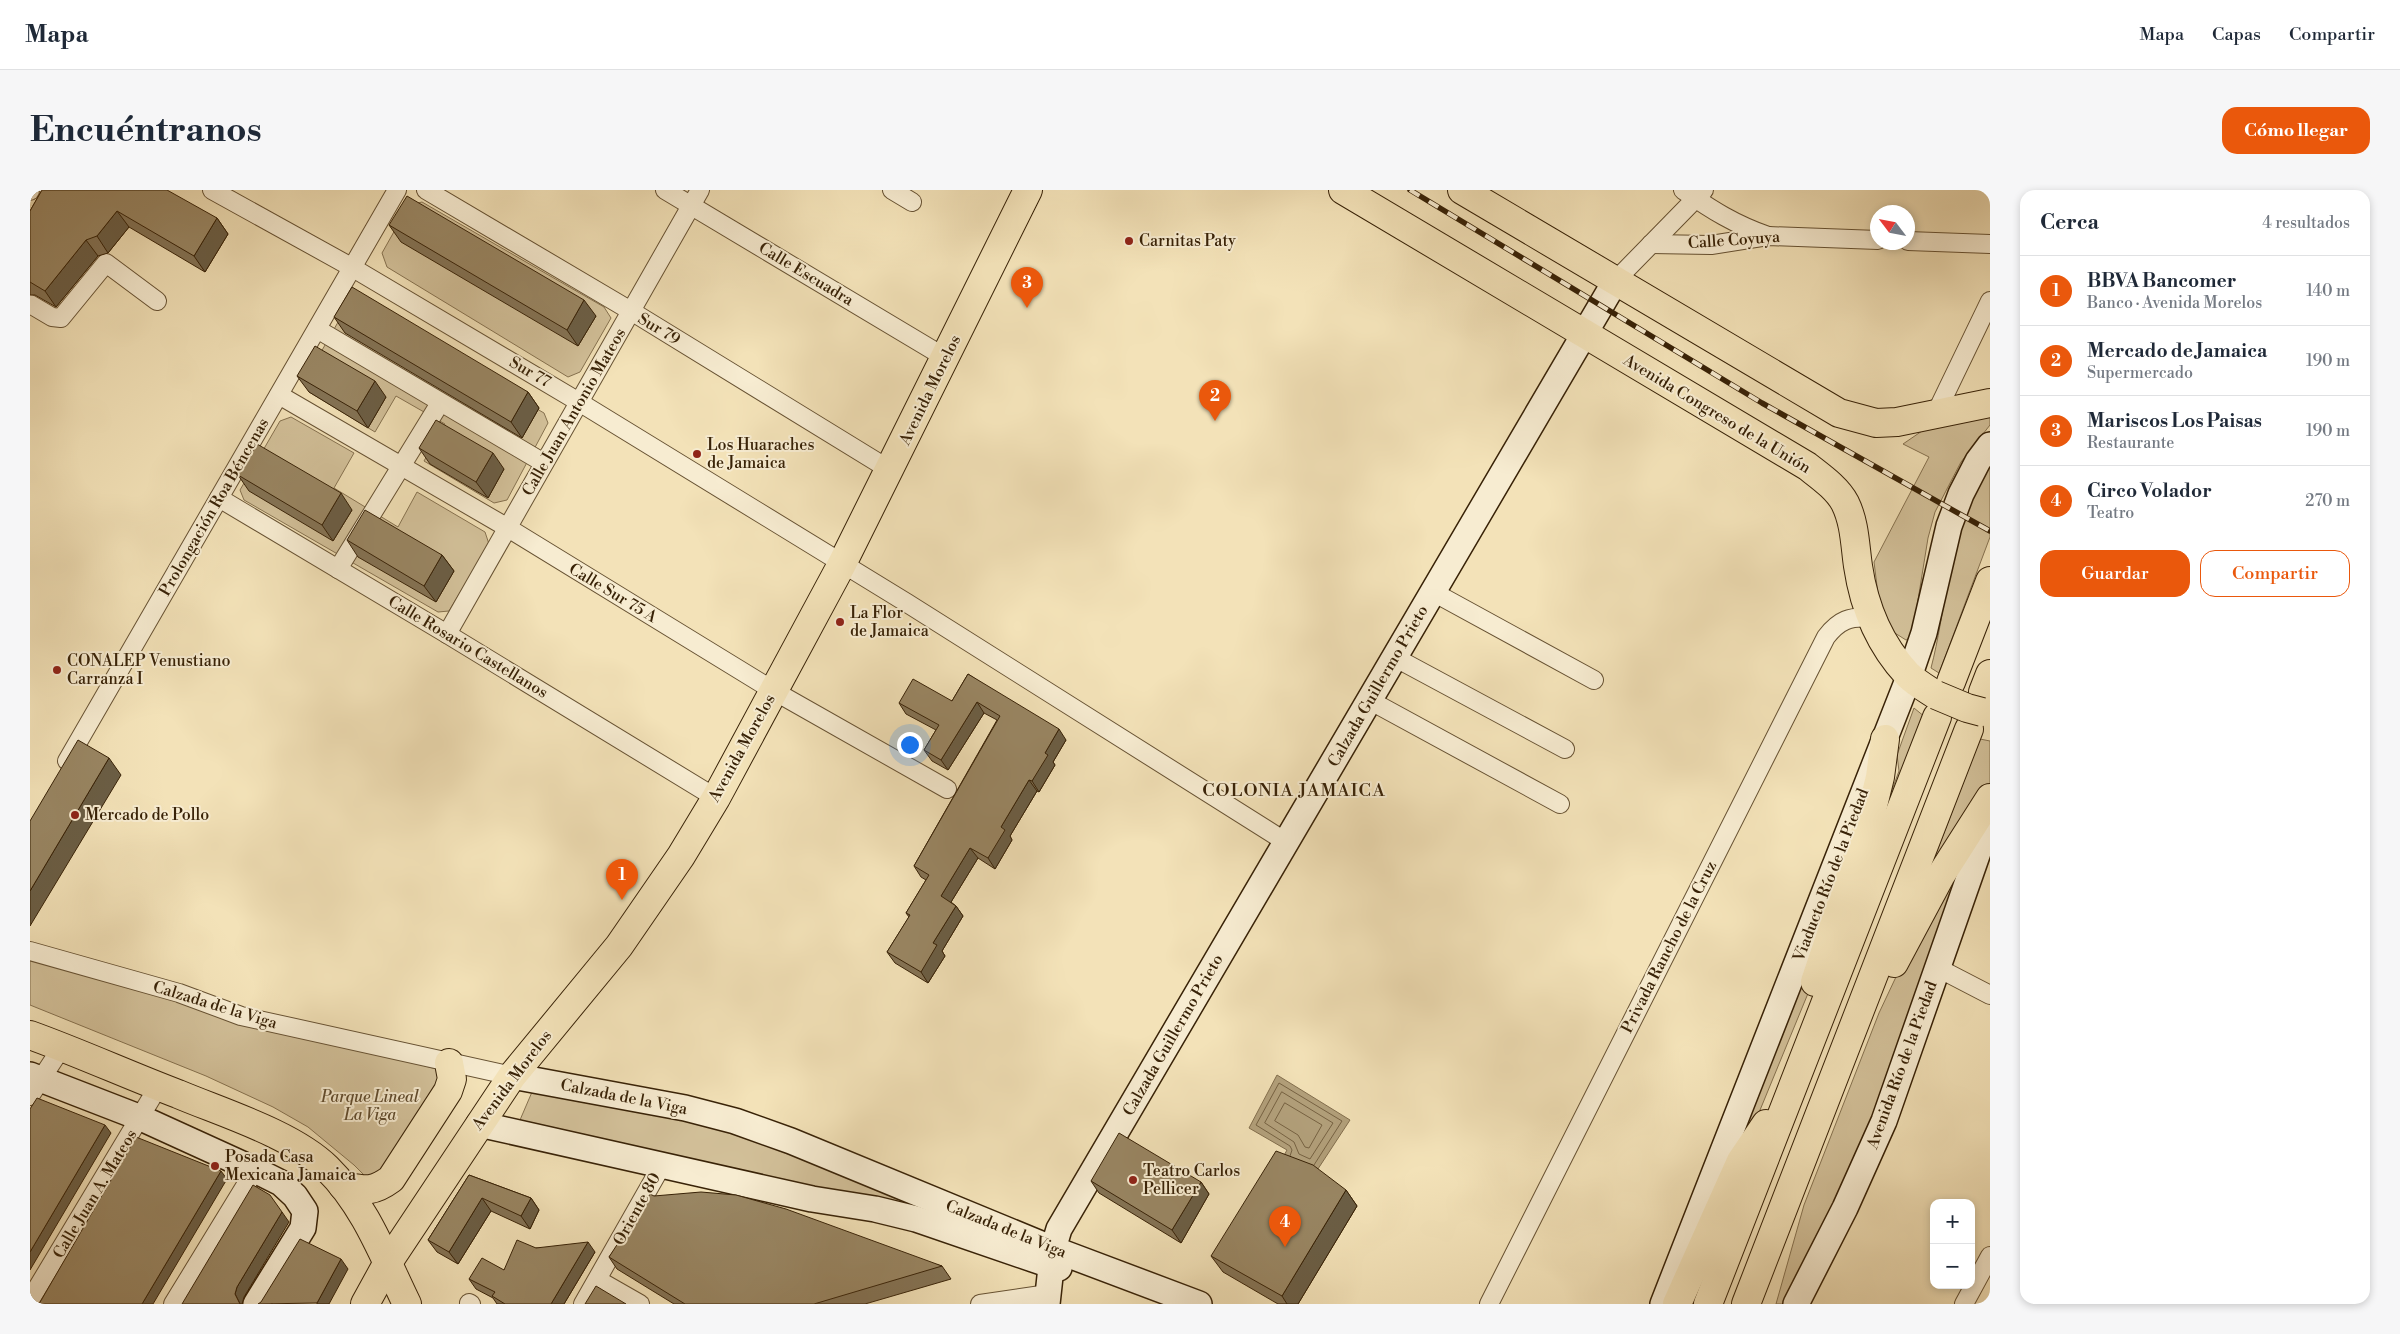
<!DOCTYPE html>
<html lang="es">
<meta charset="utf-8">
<style>
body{margin:0;font-family:"Libre Bodoni",serif;background:#f6f6f7;color:#1f2937}
.controls{position:absolute;right:15px;bottom:15px;display:grid;overflow:hidden;border-radius:10px;box-shadow:0 2px 8px #0003}
.controls button{width:45px;height:45px;display:grid;place-items:center;padding:0;border:0;border-bottom:1px solid #e0e1e3;background:#fff;color:#1f2937;font:25px sans-serif}
.compass{position:absolute;left:1840px;top:15px;width:45px;height:45px;border-radius:50%;background:#fff;box-shadow:0 2px 8px #0003;rotate:302deg}
.you{position:absolute;left:879px;top:554px;width:18px;height:18px;margin:-12px;border:4px solid #fff;border-radius:50%;background:#1a73e8;box-shadow:0 0 0 8px #1a73e833}
.badge{display:grid;place-items:center;width:32px;height:32px;border-radius:50%;background:#ea580c;color:#fff;font-size:16px;font-weight:700}
.pin{position:absolute;translate:-50% -41px;filter:drop-shadow(0 1px 2px #0008)}
.pin::after{content:'';position:absolute;top:26px;width:18px;height:15px;background:inherit;clip-path:polygon(0 0,100% 0,50% 100%)}
.list{margin:0;padding:0;list-style:none}
h2{display:flex;justify-content:space-between;align-items:center;height:65px;margin:0;padding:0 20px;font-size:21px}
h2 small{font-size:16px;font-weight:400;color:#747a83}
.list li{display:grid;grid-template-columns:32px 1fr auto;gap:15px;align-items:center;box-sizing:border-box;height:70px;padding:0 20px;border-top:1px solid #e0e1e3}
.list b{display:block;font-size:19px;white-space:nowrap}
.list p{margin:0;font-size:16px;white-space:nowrap;color:#747a83}
.list em{font-size:16px;font-style:normal;color:#747a83}
.actions{display:flex;gap:10px;padding:15px 20px}
.actions a{flex:1;padding:11px 0;border:1px solid #ea580c;border-radius:15px;text-align:center;font-size:18px;color:#ea580c}
.actions .main{background:#ea580c;color:#fff}
.map{position:relative;flex:none;width:1960px;height:1114px;overflow:hidden;border-radius:15px}
header{display:flex;align-items:center;gap:30px;box-sizing:border-box;height:70px;padding:0 25px;background:#fff;border-bottom:1px solid #e0e1e3}
header strong{font-size:24px}
nav{display:flex;gap:28px;margin-inline-start:auto;font-size:18px}
.intro{display:flex;align-items:center;justify-content:space-between;box-sizing:border-box;height:120px;padding:0 30px}
h1{margin:0;font-size:35px}
.button{padding:12px 22px;border-radius:15px;background:#ea580c;color:#fff;font-size:18px;font-weight:700}
main{display:flex;gap:30px;padding:0 30px}
aside{flex:1;background:#fff;border-radius:15px;box-shadow:0 2px 8px #0003}
.map>svg:first-child{display:block}
</style>
<header>
<strong>Mapa</strong>
<nav><a>Mapa</a><a>Capas</a><a>Compartir</a></nav>
</header>
<div class="intro"><h1>Encuéntranos</h1><a class="button">Cómo llegar</a></div>
<main>
<div class="map">
<svg width="1960" height="1114" viewBox="0 0 1960 1114">
<rect width="100%" height="100%" fill="#f3e2b8"/>
<filter id="stains"><feTurbulence type="fractalNoise" baseFrequency=".004" numOctaves="4"/><feColorMatrix values="0 0 0 0 .2 0 0 0 0 .09 0 0 0 0 .02 0 0 0 .5 -.17"/></filter>
<radialGradient id="worn" r=".72"><stop offset=".6" stop-color="#630" stop-opacity="0"/><stop offset="1" stop-color="#630" stop-opacity=".3"/></radialGradient>
<!-- green -->
<g fill="#d3c19a" stroke="#867250">
<polygon points="392,12 574,117 581,128 550,182 538,187 357,77 352,63 379,15"/>
<polygon points="320,111 514,223 518,233 477,310 464,313 394,271 415,234 366,206 345,242 279,202 274,192"/>
<polygon points="1960,226 1960,235 1931,272 1905,322 1898,348 1882,447 1876,450 1860,440 1850,420 1844,372 1899,267 1873,254 1892,241"/>
<polygon points="261,227 324,263 304,298 368,337 387,302 455,342 459,354 419,421 408,422 214,310 210,300 250,231"/>
<path d="M 1960,276 L 1960,347 L 1909,483 L 1901,478 C 1916,421 1917,359 1941,305 C 1946,295 1954,285 1960,276 Z"/>
<polygon points="1884,518 1895,527 1843,651 1869,581 1867,565"/>
<polygon points="1950,549 1960,551 1960,594 1952,611 1887,713"/>
<polygon points="1936,670 1823,986 1759,1114 1746,1114 1774,1015 1849,823 1881,755"/>
<polygon points="1788,750 1779,801 1721,942 1702,967"/>
<polygon points="0,770 77,789 410,880 396,930 341,992 324,975 278,937 243,917 176,886 0,815"/>
<polygon points="502,902 681,933 904,1019 877,1017 804,1002 490,930"/>
</g>
<!-- water -->
<polygon fill="#b3a17c" stroke="#826e4d" points="1247,885 1320,930 1284,985 1252,969 1257,960 1219,938"/>
<g fill="none" stroke-linecap="round" stroke-linejoin="round">
<!-- shore -->
<g stroke="#766242" stroke-width="1">
<polygon points="1252,902 1303,933 1280,969 1269,964 1264,952 1235,933"/>
<polygon points="1255,913 1292,935 1279,958 1275,957 1268,945 1245,931"/>
<polyline points="1260,966 1262,960 1260,956 1226,935 1249,893 1312,931 1284,975"/>
</g>
<defs>
<g id="street">
<polyline points="182,0 323,78 549,212 877,413 1256,652"/>
<polyline points="396,0 601,121 860,280"/>
<polyline points="635,0 916,168"/>
<polyline points="862,0 882,12"/>
<path d="M 1653,0 C 1682,20 1704,34 1738,46"/>
<polyline points="0,1 0,0"/>
<polyline points="1878,51 1960,54"/>
<polyline points="1621,54 1681,55 1738,46 1848,50"/>
<polyline points="1586,90 1674,0"/>
<polyline points="0,114 22,127 31,128 76,73 127,111"/>
<polyline points="287,139 514,273"/>
<polyline points="249,205 478,338 744,501 917,599"/>
<polyline points="1906,223 1960,111"/>
<polyline points="189,308 417,444 686,608"/>
<polyline points="308,379 410,213"/>
<polyline points="1403,402 1564,490"/>
<polyline points="417,444 670,0"/>
<polyline points="1364,467 1535,559"/>
<polyline points="1339,510 1530,614"/>
<polyline points="37,571 367,0"/>
<polyline points="0,761 149,803 211,826 482,886"/>
<polyline points="1908,778 1960,805"/>
<polyline points="0,906 32,857"/>
<polyline points="568,1090 610,1114"/>
<polyline points="0,1110 128,897"/>
<polyline points="439,1113 441,1114"/>
<polyline points="143,1114 225,980"/>
<polyline points="553,1114 632,975"/>
<polyline points="950,1114 1018,1104"/>
<path d="M 1459,1114 L 1796,447 C 1809,430 1820,426 1841,428"/>
<polyline points="1934,1114 1960,1066"/>
</g>
<g id="secondary">
<polyline points="0,885 111,928 225,980 251,993 265,1006 275,1021 273,1038 226,1114"/>
<polyline points="482,886 655,918 705,931 761,951 1023,1059 1169,1114"/>
<polyline points="449,934 782,1009 845,1019 886,1029 1029,1078"/>
<polyline points="1017,1114 1023,1059 1029,1039 1586,90"/>
<polyline points="1633,1114 1879,487 1894,443 1919,336 1931,304 1948,271 1960,255"/>
<polyline points="1766,1114 1815,1018 1854,931 1960,628"/>
</g>
<g id="primary">
<path d="M 1313,0 L 1777,276 C 1791,287 1807,298 1815,313 C 1825,333 1825,356 1828,376 C 1834,417 1850,455 1878,485 C 1886,493 1897,499 1906,505"/>
<polyline points="1432,0 1809,223 1846,233 1867,232 1960,213"/>
<path d="M 0,845 C 50,863 98,885 148,904 C 193,923 262,944 297,978 C 335,1015 354,1067 377,1114"/>
<path d="M 313,996 C 335,1000 342,1003 361,989 L 418,901 L 422,889 L 419,873"/>
<polyline points="335,1114 357,1074 482,886 589,756 651,666 686,608 812,374 998,0"/>
</g>
<g id="highway">
<polyline points="1921,492 1960,391"/>
<polyline points="1953,502 1960,484"/>
<polyline points="1864,773 1911,685 1960,608"/>
<polyline points="1785,792 1840,628 1850,587 1855,549"/>
<polyline points="1647,1114 1711,971 1736,934"/>
<polyline points="1678,1114 1907,527"/>
<polyline points="1716,1114 1939,539"/>
</g>
</defs>
<!-- street casing -->
<use href="#street" stroke="#675233" stroke-width="20"/>
<!-- secondary casing -->
<use href="#secondary" stroke="#382207" stroke-width="28"/>
<!-- primary casing -->
<use href="#primary" stroke="#382207" stroke-width="30"/>
<!-- highway casing -->
<use href="#highway" stroke="#382207" stroke-width="30"/>
<!-- street -->
<use href="#street" stroke="#f7ecd1" stroke-width="18"/>
<!-- secondary -->
<use href="#secondary" stroke="#f7ecd1" stroke-width="25"/>
<!-- primary -->
<use href="#primary" stroke="#f3e2b8" stroke-width="28"/>
<!-- highway -->
<use href="#highway" stroke="#f3e2b8" stroke-width="28"/>
<defs>
<polyline id="rail" points="1380,0 1732,213 1960,341"/>
</defs>
<!-- rail casing -->
<use href="#rail" stroke="#382207" stroke-width="5.5"/>
<!-- rail -->
<use href="#rail" stroke="#f7ecd1" stroke-width="4" stroke-dasharray="11" stroke-linecap="butt"/>
<defs>
<polyline id="primary-bridge" points="1906,505 1937,518 1952,522"/>
</defs>
<!-- primary-bridge casing -->
<use href="#primary-bridge" stroke="#382207" stroke-width="30" stroke-linecap="butt"/>
<!-- primary-bridge -->
<use href="#primary-bridge" stroke="#f3e2b8" stroke-width="28"/>
</g>
<!-- wall -->
<g fill="#847355" stroke="#382207">
<polygon points="12,0 187,28 198,44 175,82 99,37 78,63 68,66 26,117 5,105 0,105 0,21"/>
<polygon points="359,35 566,126 548,156 371,52"/>
<polygon points="304,127 498,202 509,218 492,248 315,143"/>
<polygon points="267,186 356,207 338,238 279,202"/>
<polygon points="389,258 474,279 458,308 400,274"/>
<polygon points="208,285 322,320 303,351 219,301"/>
<polygon points="317,350 412,365 424,381 406,412 328,367"/>
<polygon points="938,484 1036,550 1023,572 1025,575 1009,602 1007,601 980,646 982,650 965,679 948,668 921,712 926,716 933,726 912,761 915,766 898,793 865,773 857,762 879,727 876,723 896,690 891,687 884,676 967,530 954,523 918,580 902,571 894,560 906,540 876,524 869,513 922,511"/>
<polygon points="439,985 501,1008 509,1020 500,1039 461,1021 428,1074 407,1062 398,1050"/>
<polygon points="1061,991 1171,992 1179,1004 1151,1053 1069,1003"/>
<polygon points="1316,1000 1327,1016 1268,1114 1248,1114 1193,1082 1181,1066"/>
<polygon points="624,1006 912,1076 921,1089 835,1114 644,1114 587,1079 579,1067"/>
<polygon points="506,1058 565,1062 534,1114 467,1114 463,1108 446,1099 439,1089 474,1080"/>
</g>
<!-- shaded-wall -->
<g fill="#6b5e45" stroke="#382207">
<polygon points="87,21 99,37 78,63 67,46"/>
<polygon points="187,28 198,44 175,82 164,66"/>
<polygon points="56,50 68,66 26,117 15,101"/>
<polygon points="554,110 566,126 548,156 537,140"/>
<polygon points="345,191 356,207 338,238 327,221"/>
<polygon points="498,202 509,218 492,248 481,232"/>
<polygon points="463,263 474,279 458,308 446,292"/>
<polygon points="311,303 322,320 303,351 292,335"/>
<polygon points="412,365 424,381 406,412 394,396"/>
<polygon points="947,512 954,523 918,580 911,570"/>
<polygon points="1029,539 1036,550 1023,572 1025,575 1009,602 1002,591 1015,563"/>
<polygon points="79,568 91,585 0,736 0,701"/>
<polygon points="999,590 1007,601 980,646 982,650 965,679 958,668 971,637"/>
<polygon points="940,658 948,668 918,717 911,706"/>
<polygon points="926,716 933,726 912,761 915,766 898,793 891,782 903,753"/>
<polygon points="75,935 81,943 0,1080 0,1062"/>
<polygon points="191,981 197,989 123,1114 112,1114"/>
<polygon points="1171,992 1179,1004 1151,1053 1142,1040"/>
<polygon points="1316,1000 1327,1016 1268,1114 1257,1114 1252,1106"/>
<polygon points="452,1008 461,1021 428,1074 419,1062"/>
<polygon points="501,1008 509,1020 500,1039 491,1026"/>
<polygon points="252,1022 259,1032 214,1107 212,1114 210,1114 205,1104 207,1097"/>
<polygon points="558,1052 565,1062 534,1114 521,1114"/>
<polygon points="311,1069 318,1079 299,1114 287,1114 287,1113"/>
</g>
<!-- building -->
<g fill="#998663" stroke="#382207">
<polygon points="12,0 137,0 187,28 164,66 87,21 67,46 56,50 15,101 0,92 0,21"/>
<polygon points="377,6 554,110 537,140 359,35"/>
<polygon points="322,97 498,202 481,232 304,127"/>
<polygon points="285,156 345,191 327,221 267,186"/>
<polygon points="406,230 463,263 446,292 389,258"/>
<polygon points="227,254 311,303 292,335 208,285"/>
<polygon points="335,320 412,365 394,396 317,350"/>
<polygon points="938,484 1029,539 1015,563 1018,565 1002,591 999,590 971,637 975,640 958,668 940,658 911,706 926,716 903,753 907,755 891,782 857,762 880,725 876,723 899,685 884,676 970,526 947,512 911,570 894,560 909,535 869,513 883,489 922,511"/>
<polygon points="48,550 79,568 0,701 0,631"/>
<polygon points="7,908 75,935 0,1062 0,919"/>
<polygon points="1089,943 1171,992 1142,1040 1061,991"/>
<polygon points="106,947 191,981 112,1114 9,1114"/>
<polygon points="1246,961 1283,975 1316,1000 1252,1106 1181,1066"/>
<polygon points="439,985 501,1008 491,1026 452,1008 419,1062 398,1050"/>
<polygon points="223,995 240,1005 252,1022 207,1097 205,1104 210,1114 152,1114"/>
<polygon points="671,1002 706,1005 756,1019 912,1076 784,1114 655,1114 579,1067 620,1004 624,1006"/>
<polygon points="270,1049 311,1069 287,1113 228,1114 231,1112"/>
<polygon points="487,1050 506,1058 558,1052 521,1114 475,1114 462,1106 465,1102 439,1089 452,1068 474,1080"/>
<polygon points="566,1096 596,1114 555,1114"/>
</g>
<!-- markers -->
<g fill="#8f2418" stroke="#f7ecd1" stroke-width="2">
<circle cx="1099" cy="51" r="5"/>
<circle cx="667" cy="264" r="5"/>
<circle cx="810" cy="432" r="5"/>
<circle cx="27" cy="480" r="5"/>
<circle cx="45" cy="625" r="5"/>
<circle cx="185" cy="976" r="5"/>
<circle cx="1103" cy="990" r="5"/>
</g>
<g text-anchor="middle" dominant-baseline="central" stroke-width="4" stroke-linejoin="round" paint-order="stroke">
<!-- street labels -->
<g font-size="16" fill="#382207" stroke="#f7ecd1">
<text transform="translate(1704 50) rotate(-4)">Calle Coyuya</text>
<text transform="translate(776 84) rotate(31)">Calle Escuadra</text>
<text transform="translate(629 139) rotate(31)">Sur 79</text>
<text transform="translate(500 182) rotate(30)">Sur 77</text>
<text transform="translate(900 200) rotate(-64)">Avenida Morelos</text>
<text transform="translate(544 222) rotate(-60)">Calle Juan Antonio Mateos</text>
<text transform="translate(1687 224) rotate(31)">Avenida Congreso de la Unión</text>
<text transform="translate(184 317) rotate(-60)">Prolongación Roa Béncenas</text>
<text transform="translate(583 403) rotate(31)">Calle Sur 75 A</text>
<text transform="translate(438 457) rotate(31)">Calle Rosario Castellanos</text>
<text transform="translate(1348 496) rotate(-60)">Calzada Guillermo Prieto</text>
<text transform="translate(712 558) rotate(-61)">Avenida Morelos</text>
<text transform="translate(1801 685) rotate(-69)">Viaducto Río de la Piedad</text>
<text transform="translate(1639 757) rotate(-63)">Privada Rancho de la Cruz</text>
<text transform="translate(185 815) rotate(17)">Calzada de la Viga</text>
<text transform="translate(1143 845) rotate(-60)">Calzada Guillermo Prieto</text>
<text transform="translate(1872 875) rotate(-70)">Avenida Río de la Piedad</text>
<text transform="translate(482 890) rotate(-53)">Avenida Morelos</text>
<text transform="translate(594 907) rotate(11)">Calzada de la Viga</text>
<text transform="translate(65 1004) rotate(-59)">Calle Juan A. Mateos</text>
<text transform="translate(607 1019) rotate(-61)">Oriente 80</text>
<text transform="translate(976 1039) rotate(22)">Calzada de la Viga</text>
</g>
<!-- poi labels -->
<g font-size="16" fill="#382207" stroke="#f7ecd1" text-anchor="start">
<text x="1109" y="51">Carnitas Paty</text>
<text x="677" y="255">Los Huaraches<tspan x="677" dy="18">de Jamaica</tspan></text>
<text x="820" y="423">La Flor<tspan x="820" dy="18">de Jamaica</tspan></text>
<text x="37" y="471">CONALEP Venustiano<tspan x="37" dy="18">Carranza I</tspan></text>
<text x="55" y="625">Mercado de Pollo</text>
<text x="195" y="967">Posada Casa<tspan x="195" dy="18">Mexicana Jamaica</tspan></text>
<text x="1113" y="981">Teatro Carlos<tspan x="1113" dy="18">Pellicer</tspan></text>
</g>
<!-- park labels -->
<g font-size="16" font-style="italic" fill="#5f4a2c" stroke="#f7ecd1">
<text x="340" y="907">Parque Lineal<tspan x="340" dy="18">La Viga</tspan></text>
</g>
<!-- neighbourhood labels -->
<g font-size="18" letter-spacing="1" fill="#382207" stroke="#f7ecd1">
<text x="1264" y="600">COLONIA JAMAICA</text>
</g>
</g>
<rect width="100%" height="100%" filter="url(#stains)"/>
<rect width="100%" height="100%" fill="url(#worn)"/>
</svg>
<div class="controls">
<button>+</button>
<button>−</button>
</div>
<svg class="compass" viewBox="-18 -18 36 36"><path d="M0-13l5 13h-10z" fill="#e53935"/><path d="M0 13l5-13h-10z" fill="#747a83"/></svg>
<div class="you"></div>
<div class="pin badge" style="left:592px;top:710px">1</div>
<div class="pin badge" style="left:1185px;top:231px">2</div>
<div class="pin badge" style="left:997px;top:118px">3</div>
<div class="pin badge" style="left:1255px;top:1057px">4</div>
</div>
<aside>
<h2>Cerca<small>4 resultados</small></h2>
<ul class="list">
<li><span class="badge">1</span><div><b>BBVA Bancomer</b><p>Banco · Avenida Morelos</p></div><em>140 m</em></li>
<li><span class="badge">2</span><div><b>Mercado de Jamaica</b><p>Supermercado</p></div><em>190 m</em></li>
<li><span class="badge">3</span><div><b>Mariscos Los Paisas</b><p>Restaurante</p></div><em>190 m</em></li>
<li><span class="badge">4</span><div><b>Circo Volador</b><p>Teatro</p></div><em>270 m</em></li>
</ul>
<div class="actions"><a class="main">Guardar</a><a>Compartir</a></div>
</aside>
</main>
